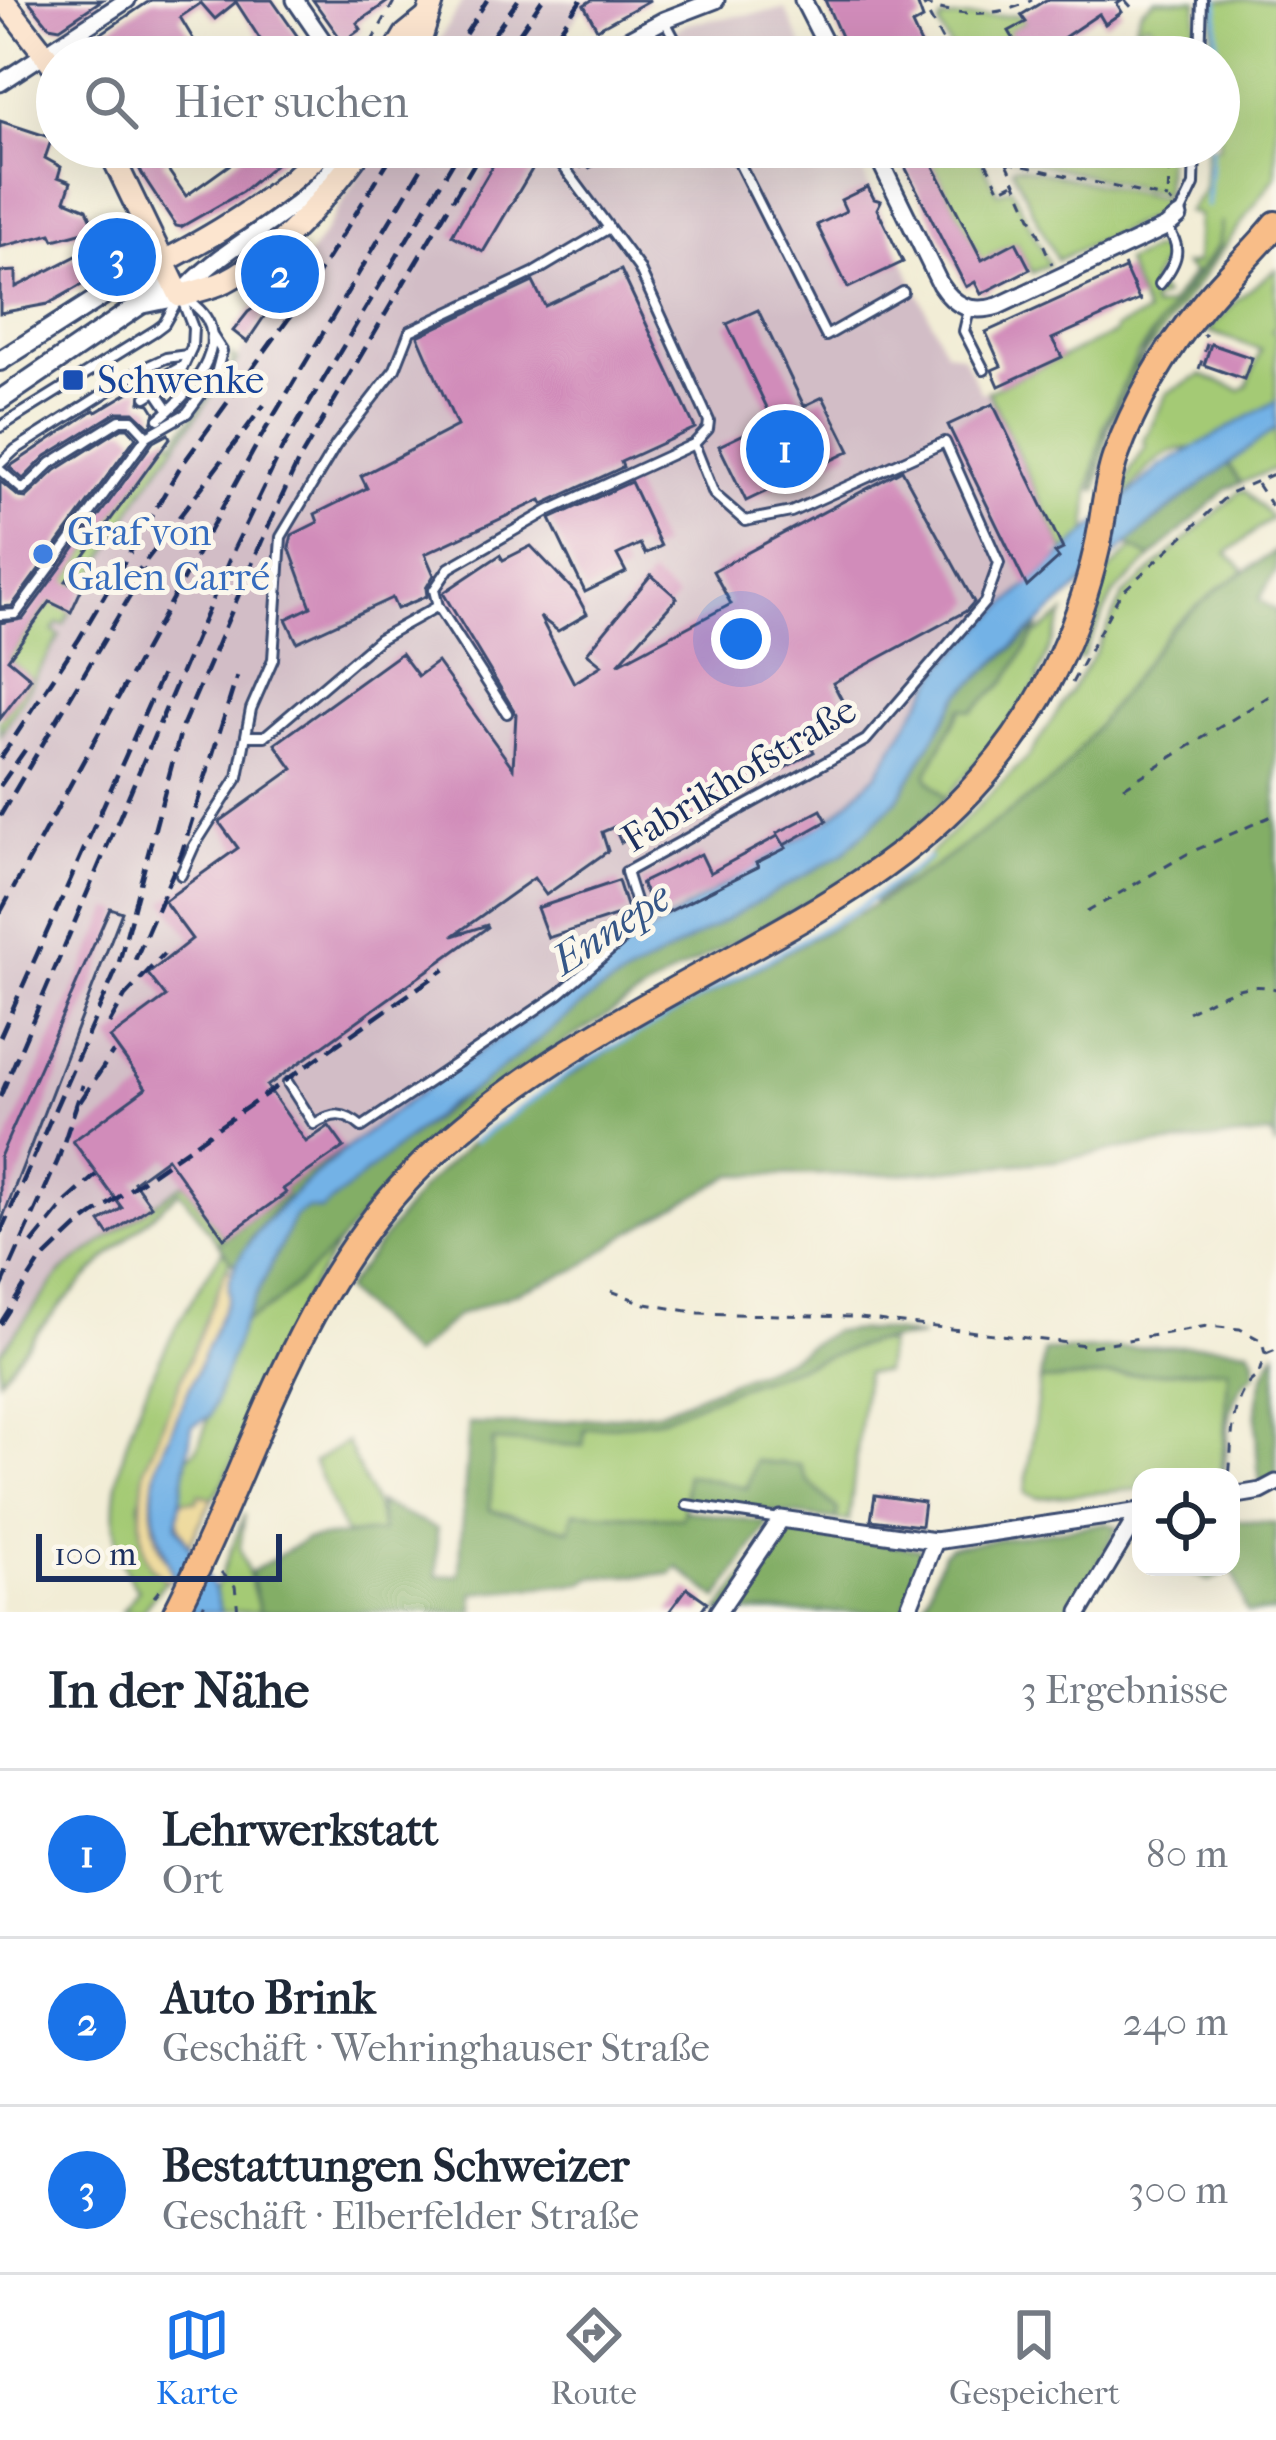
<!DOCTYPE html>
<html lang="de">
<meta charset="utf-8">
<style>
body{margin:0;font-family:"IM FELL French Canon",serif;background:#f2f2f3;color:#1f2937}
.controls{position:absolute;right:36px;bottom:36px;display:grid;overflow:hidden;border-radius:24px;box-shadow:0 12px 48px #0002}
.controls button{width:108px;height:108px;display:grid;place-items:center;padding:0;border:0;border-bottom:3px solid #e0e1e3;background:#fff;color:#1f2937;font:60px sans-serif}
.scale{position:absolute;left:36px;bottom:30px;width:246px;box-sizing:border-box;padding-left:12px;border:6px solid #1b2f5e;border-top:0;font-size:33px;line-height:42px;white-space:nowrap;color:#1b2f5e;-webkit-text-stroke:9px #fbf7ec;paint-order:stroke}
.you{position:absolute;left:741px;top:639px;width:42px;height:42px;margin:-30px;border:9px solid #fff;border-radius:50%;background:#1a73e8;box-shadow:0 0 0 18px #1a73e833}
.badge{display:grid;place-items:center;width:78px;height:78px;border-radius:50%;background:#1a73e8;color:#fff;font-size:39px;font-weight:700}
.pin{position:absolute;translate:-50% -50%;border:6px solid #fff;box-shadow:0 3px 12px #0006}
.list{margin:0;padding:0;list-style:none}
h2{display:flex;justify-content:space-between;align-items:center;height:156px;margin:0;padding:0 48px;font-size:51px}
h2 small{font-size:39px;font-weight:400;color:#747a83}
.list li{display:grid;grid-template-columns:78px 1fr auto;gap:36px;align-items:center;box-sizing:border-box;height:168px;padding:0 48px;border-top:3px solid #e0e1e3}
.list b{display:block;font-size:45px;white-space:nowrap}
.list p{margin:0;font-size:39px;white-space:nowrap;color:#747a83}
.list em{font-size:39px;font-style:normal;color:#747a83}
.icon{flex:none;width:66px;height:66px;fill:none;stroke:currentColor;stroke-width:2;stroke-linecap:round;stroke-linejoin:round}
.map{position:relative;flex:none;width:1276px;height:1612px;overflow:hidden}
.search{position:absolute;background:#fff;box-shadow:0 12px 48px #0002;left:36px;right:36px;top:36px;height:132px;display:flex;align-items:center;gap:30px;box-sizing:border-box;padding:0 42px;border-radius:66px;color:#747a83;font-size:45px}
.sheet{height:660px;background:#fff}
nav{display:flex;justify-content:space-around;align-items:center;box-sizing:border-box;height:168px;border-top:3px solid #e0e1e3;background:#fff;font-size:33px;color:#747a83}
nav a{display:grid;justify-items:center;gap:6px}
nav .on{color:#1a73e8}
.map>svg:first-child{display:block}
</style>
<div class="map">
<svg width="1276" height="1612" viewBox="0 0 1276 1612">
<rect width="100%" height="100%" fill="#fbf7ec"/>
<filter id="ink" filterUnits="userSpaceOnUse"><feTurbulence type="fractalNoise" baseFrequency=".00833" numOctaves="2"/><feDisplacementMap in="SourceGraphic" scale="24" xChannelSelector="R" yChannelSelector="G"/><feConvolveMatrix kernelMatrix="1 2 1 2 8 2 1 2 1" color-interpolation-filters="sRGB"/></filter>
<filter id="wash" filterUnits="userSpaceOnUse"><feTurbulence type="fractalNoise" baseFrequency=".004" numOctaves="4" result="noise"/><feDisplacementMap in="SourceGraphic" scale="48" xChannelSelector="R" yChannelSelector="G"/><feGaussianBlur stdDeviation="2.7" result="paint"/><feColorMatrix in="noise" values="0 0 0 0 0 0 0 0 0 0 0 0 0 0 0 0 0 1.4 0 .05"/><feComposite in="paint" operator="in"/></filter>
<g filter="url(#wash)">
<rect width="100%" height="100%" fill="#f2edd6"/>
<!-- industrial -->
<g fill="#d2bdc6">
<polygon points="463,0 589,0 548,57 429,57"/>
<polygon points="785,9 808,57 622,57 689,23"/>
<polygon points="376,147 491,147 466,185 503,148 512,154 517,147 851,147 945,350 963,356 981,393 988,391 1065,552 944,664 877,774 816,829 785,844 786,848 757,863 758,867 680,911 618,952 594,974 392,1114 237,1270 180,1191 67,1296 29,1337 0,1379 0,735 60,636 53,632 67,610 67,598 77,581 88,585 141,493 321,238"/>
</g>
<!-- green -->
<g fill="#a4ca75" stroke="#607c6a" stroke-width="3">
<polygon points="1155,0 1197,0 1195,57 1162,57 1161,42 1149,23 1135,27 1141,10"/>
<polygon points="1214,0 1276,0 1276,176 1143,358 1109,428 1097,490 1093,490 1102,440 1129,376 1159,327 1220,246 1221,221 1218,245 1137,355 1104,426 1089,490 1087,534 1065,552 988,391 1115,333 1115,329 1146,314 1125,262 1160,246 1168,254 1151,282 1164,296 1151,302 1153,308 1168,306 1193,273 1184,265 1196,263 1198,215 1187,212 1203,191 1206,147 1219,147 1219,57 1211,57"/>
<polygon points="1021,15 1026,22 1010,31 1024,57 955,57 939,25 942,19"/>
<polygon points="924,147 975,147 998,193 1011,187 1049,264 1032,273 1016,243 991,255 984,265"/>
<polygon points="1002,147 1167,147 1165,194 1007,156"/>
<polygon points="1017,166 1163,199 1167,205 1163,211 1057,260 1012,168"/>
<path d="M 1276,269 L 1276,326 L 1272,331 L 1276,334 L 1276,401 L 1195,449 C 1160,443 1136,482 1118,508 L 1131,470 L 1146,446 L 1143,443 L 1167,393 L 1201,375 L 1240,390 L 1247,386 L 1261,350 L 1208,331 L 1239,298 Z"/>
<polygon points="231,355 238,360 141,493 88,586 76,581 67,598 71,612 64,625 58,623 53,631 60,636 0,735 0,719 30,678 8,659 170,438 173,442 232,364"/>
<polygon points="1276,428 1276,468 1241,483 1228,464 1250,444"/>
<polygon points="1240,491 1245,491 1272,518 1227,553 1245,571 1218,589 1130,683 1059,776 936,866 873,902 930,859 928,856 1029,756 1095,653 1123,596"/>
<polygon points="1133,548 1151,558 1113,595 1082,658 1073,659 1106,574"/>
<polygon points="1064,614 1038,677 1040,679 995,746 992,745 946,798 928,779 927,773 962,708 972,711 1005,682 1035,635"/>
<path d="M 184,1183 L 224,1238 L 218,1243 L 180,1191 C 110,1251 53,1308 0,1379 L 0,1353 L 62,1271 Z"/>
<polygon points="339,1243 306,1295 223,1483 213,1498 200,1495 197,1501 180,1500 188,1457 198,1447 243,1323 275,1304"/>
<path d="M 223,1250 L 230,1260 L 139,1502 L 150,1566 L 166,1580 L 141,1612 L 122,1612 L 138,1590 C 68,1503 172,1328 223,1250 Z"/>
<polygon points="872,1342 888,1343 884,1372 866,1373 849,1521 837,1520 838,1511 807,1480 800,1465 756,1461 747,1488 687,1474 683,1518 574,1512 569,1530 490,1510 493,1440 582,1446 585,1429 657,1420 752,1382"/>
<polygon points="1229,1368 1221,1477 1141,1477 1141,1489 1038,1498 1025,1493 1040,1381"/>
<path d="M 347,1442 C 358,1474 377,1499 382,1532 L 345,1534 L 314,1462 Z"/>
<polygon points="245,1514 240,1548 260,1612 221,1612 215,1591"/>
</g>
<!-- forest -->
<g fill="#83ae66" stroke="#4f6e62" stroke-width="3">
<polygon points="1228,464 1241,483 1227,489 1151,558 1126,544"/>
<polygon points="1276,551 1276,571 1259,600 1276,610 1276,1148 1271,1134 1129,1148 1055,1161 901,1174 733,1175 629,1233 578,1269 458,1315 412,1356 344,1290 421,1189 467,1146 524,1105 628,1039 879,902 936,866 1059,776 1172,627 1218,589"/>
<polygon points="1039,626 1005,682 972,711 961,708 927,773 928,779 946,798 902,841 820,895 668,977 503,1081 413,1156 339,1243 275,1304 243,1323 295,1216 388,1154 597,993 842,854 898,799 959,695"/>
<polygon points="344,1147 274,1210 251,1238 237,1270 218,1243 285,1194 283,1189"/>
<polygon points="879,1330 922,1337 872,1342 752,1382 657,1420 585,1429 583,1446 493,1441 490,1510 569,1530 574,1512 682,1518 684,1510 768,1523 718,1599 677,1567 672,1574 592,1577 583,1583 473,1593 474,1612 260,1612 250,1573 306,1539 382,1532 378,1503 437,1529 437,1576 459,1575 469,1424 528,1425 658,1412 791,1357 833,1331"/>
<path d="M 1208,1345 L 1249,1349 L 1255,1359 L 1255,1374 C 1224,1390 1228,1446 1224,1477 L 1228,1368 L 1040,1381 L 1044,1351 Z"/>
<path d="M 1276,1351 L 1276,1475 L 1260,1484 C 1255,1441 1251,1387 1276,1351 Z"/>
<polygon points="755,1461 800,1465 807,1480 838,1511 837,1520 685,1501 686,1474 747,1488"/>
<polygon points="1231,1520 1276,1523 1276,1612 1246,1612 1233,1571 1209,1581 1177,1567 1231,1567"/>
<polygon points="1106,1523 1118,1527 1073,1612 937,1612 923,1607 943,1553 950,1547"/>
<polygon points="780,1529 919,1549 923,1556 903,1612 718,1612"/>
</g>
<!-- sand -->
<g fill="#eeda9e" stroke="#84847e" stroke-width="3">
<path d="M 226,1270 L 237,1270 L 230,1279 L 229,1296 L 158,1462 C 150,1497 147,1543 175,1570 L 167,1582 C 163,1577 157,1574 153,1569 C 135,1548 141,1492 145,1467 Z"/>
<path d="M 199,1494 L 213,1498 L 189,1545 C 179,1528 176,1520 180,1500 L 197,1501 Z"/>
</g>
<!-- water -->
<path fill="#73b2e6" stroke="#4770a2" stroke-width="3" d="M 1276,401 L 1276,428 L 1152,522 L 959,695 L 898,799 L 842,854 L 597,993 L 478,1087 L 450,1103 L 322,1210 L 308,1208 L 295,1216 L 243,1323 L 210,1416 L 192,1426 L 177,1525 L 215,1591 L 221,1612 L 183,1612 C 171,1550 143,1532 158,1462 L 229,1296 C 217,1211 524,1024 594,974 L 618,952 L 832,817 L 877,774 L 944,664 L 994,616 L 1161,466 Z"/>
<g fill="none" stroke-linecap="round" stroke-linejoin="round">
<!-- stream -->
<g stroke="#73b2e6" stroke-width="4.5">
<polyline points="1216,57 1218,0"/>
<polyline points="1207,206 1211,147"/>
<polyline points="474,1142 578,1067 860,907 929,858"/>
</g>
</g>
<g id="blocks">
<!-- building -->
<g fill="#d18cba">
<polygon points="28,0 102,0 60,28 49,26"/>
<polygon points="151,0 272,0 312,57 235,57 260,39 236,2 215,19 201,3 180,17 204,57 66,57"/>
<polygon points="313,0 390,0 357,23 361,29 343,42"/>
<polygon points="592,0 650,0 597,29 584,5"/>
<polygon points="825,0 916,0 923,19 912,25 927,57 850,57"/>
<polygon points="1046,0 1123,0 1117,4 1122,12 1105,24 1099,14 1035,57 1024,57 1009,31 1026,22 1021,15"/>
<polygon points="0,121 52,138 45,158 61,167 58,177 71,182 65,200 87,209 95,229 54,240 51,234 0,247"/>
<polygon points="129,147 191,147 162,161 186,196 254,147 296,147 242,192 181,227 176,226 142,174"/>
<polygon points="578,147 630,147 589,168"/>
<polygon points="895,147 924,147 982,260 1016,242 1030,269 981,294 975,282 966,287"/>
<polygon points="503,148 534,166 483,252 452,235"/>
<polygon points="868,187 874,199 881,201 877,209 903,262 848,288 817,225 846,211 841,200"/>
<polygon points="119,234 127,252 125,260 48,304 0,313 0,272 16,271 16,287"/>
<polygon points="1125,269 1139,300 1052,339 1062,357 999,386 992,370 1001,366 986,332"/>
<polygon points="621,270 695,428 621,462 623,467 543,504 541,500 425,554 434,575 426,588 427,596 397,609 392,598 297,642 286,619 311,607 289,547 292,535 318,522 315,514 367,488 361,476 457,426 418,336 533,282 545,306"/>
<polygon points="286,284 247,342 233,331 248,312"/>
<polygon points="758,310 804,406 823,397 850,451 746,501 719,446 773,420 727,324"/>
<polygon points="1211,344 1252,358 1244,379 1204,365"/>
<polygon points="138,387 142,390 140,402 150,404 155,412 152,424 149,426 134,412 117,412 46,456 23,479 9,467 94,410 96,412"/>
<polygon points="993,404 1063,549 1055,553 1059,558 1027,587 948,425"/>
<polygon points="122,428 128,428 136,437 12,606 0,607 0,481 19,497 26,498 56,470"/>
<polygon points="168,434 170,438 66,581 82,588 71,612 50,602 8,659 31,678 0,719 0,623 23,619 153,442"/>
<polygon points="902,470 974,602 966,611 833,683 846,708 803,731 814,752 674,828 665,812 621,842 614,827 602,832 608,851 546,895 534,878 453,936 487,925 488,927 267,1086 306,1142 329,1126 344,1147 283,1189 286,1193 224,1238 167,1158 134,1182 151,1206 109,1235 100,1222 122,1208 73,1141 146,1088 110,1038 166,997 148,974 192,939 164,901 238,848 219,822 293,769 275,744 401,653 418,676 437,662 513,768 516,714 443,593 500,555 503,560 531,546 575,592 587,614 558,631 540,617 574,683 602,665 587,653 651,575 677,598 618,664 731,604 713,571"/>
<polygon points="631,482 661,546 645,554 640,544 617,555 626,572 585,592 550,519"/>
<polygon points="821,810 827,821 784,845 777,833"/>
<polygon points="778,836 786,848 756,863 758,867 658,917 641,883 701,854 710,873"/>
<polygon points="618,881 628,912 548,938 537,908"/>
<polygon points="110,908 122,912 0,1225 0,1157"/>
<polygon points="875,1495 924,1502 921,1526 871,1520"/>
<polygon points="687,1588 707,1602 700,1612 669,1612"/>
</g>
</g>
</g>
<g filter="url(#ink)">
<use href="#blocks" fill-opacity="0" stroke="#3b4c70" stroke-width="3"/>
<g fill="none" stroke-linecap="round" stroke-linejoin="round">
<defs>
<g id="service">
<polyline points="665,21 684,57"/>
<polyline points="1200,57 1202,0"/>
<polyline points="731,147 826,336 903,292"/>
<polyline points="1180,214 1194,185 1195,147"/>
<path d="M 1160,284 C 1174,265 1185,250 1167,228"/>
<polyline points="969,310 964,331 984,370"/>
<polyline points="134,377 150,382 169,410"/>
<polyline points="156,391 161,378 179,368"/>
<polyline points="146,397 178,377 192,347 193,328 181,297"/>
<path d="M 159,419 C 194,390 242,334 187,300"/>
<polyline points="0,427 156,330 164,324 177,301"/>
<polyline points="0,464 15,450 144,368 166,358 187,355"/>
<polyline points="0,470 23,490 51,463 120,420 132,420 147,436"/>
<polyline points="438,606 507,713"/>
<polyline points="0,615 16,614 147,436 187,413 216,374 222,351 213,337"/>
<polyline points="248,736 265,736 379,639 438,606 434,590 449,568 548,511 694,444"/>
<polyline points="181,875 194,846 238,777 251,709 273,659 281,537 336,445 395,369 410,331 535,272 609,228"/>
<path d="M 288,1083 L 314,1124 C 334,1112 344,1112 362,1127 L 559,994 L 642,923 L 626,872 L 866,740 L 985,602 L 999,563 L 945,442 L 791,512 L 745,521 L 714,494 L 694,444 L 708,429 L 709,421 L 639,268 L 549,147"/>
<polyline points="687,1505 780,1519"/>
</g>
<g id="minor">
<polyline points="295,0 334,57"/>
<polyline points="803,0 832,57"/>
<polyline points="601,54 664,20 716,0"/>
<polyline points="0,83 127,0"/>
<path d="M 873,147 L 940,284 C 954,306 971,314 998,306 L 1166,227 L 1179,216"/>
<path d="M 180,296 C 223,240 315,212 344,147"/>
<polyline points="1231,1496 1261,1491 1276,1483"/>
<polyline points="718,1612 781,1519 935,1541 1141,1511"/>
<polyline points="907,1612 935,1541"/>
<polyline points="1080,1612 1140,1511"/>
</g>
<g id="tertiary">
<polyline points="0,361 127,280 163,262 164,278 141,304"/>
<polyline points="0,400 141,304 180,296"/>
</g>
<g id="secondary">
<polyline points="3,0 57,70"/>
<polyline points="392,57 405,35 426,18"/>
<polyline points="415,57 433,0"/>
<path d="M 108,147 L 180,296 C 195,291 212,288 226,281 C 280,253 328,195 363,147"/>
<path d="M 163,262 C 222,231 280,196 326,147"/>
</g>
<path id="primary" d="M 176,1612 C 252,1465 294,1297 411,1176 C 501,1083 618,1021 730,959 C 824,907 912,859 983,777 C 1040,713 1078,632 1097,548 C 1104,518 1105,487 1115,458 C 1135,403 1165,351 1202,306 C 1225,277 1253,253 1276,224"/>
</defs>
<!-- service casing -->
<use href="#service" stroke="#3b4c70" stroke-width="14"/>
<!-- minor casing -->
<use href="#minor" stroke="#3b4c70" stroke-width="21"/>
<!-- tertiary casing -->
<use href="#tertiary" stroke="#3b4c70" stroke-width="24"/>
<!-- secondary casing -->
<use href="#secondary" stroke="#3b4c70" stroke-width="27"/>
<!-- primary casing -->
<use href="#primary" stroke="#3b4c70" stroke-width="30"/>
<!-- path -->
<g stroke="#3b4c70" stroke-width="3" stroke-dasharray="9 9" stroke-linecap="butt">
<polyline points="921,0 951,57"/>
<polyline points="1125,0 1135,11"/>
<path d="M 923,4 C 959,16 997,18 1032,0"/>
<polyline points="363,57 395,0"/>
<polyline points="578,147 572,153 586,174"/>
<polyline points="978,147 1000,190 1014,183"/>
<polyline points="997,147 1006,162 1168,199"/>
<polyline points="1170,147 1168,199 1172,204"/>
<polyline points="1007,163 1052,264"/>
<polyline points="1124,265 1141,302"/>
<polyline points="1199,369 1209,338 1203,334"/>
<polyline points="1257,484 1276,513"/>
<polyline points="1072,683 1120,594 1230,493 1276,473"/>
<polyline points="1124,787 1276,692"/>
<polyline points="1087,912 1187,854 1276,814"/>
<path d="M 1188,1012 C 1216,997 1244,980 1276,989"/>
<path d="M 611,1291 L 646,1304 L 699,1313 L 852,1317 L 1093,1346 L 1207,1326 L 1240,1329 L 1262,1341 L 1265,1354 L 1258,1376 C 1228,1392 1233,1446 1229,1477"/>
<polyline points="1266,1354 1276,1350"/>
<polyline points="221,1572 235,1586 238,1612"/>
<polyline points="154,1597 162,1587"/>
<polyline points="201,1612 207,1597"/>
</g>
<!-- service -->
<use href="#service" stroke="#fff" stroke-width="8"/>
<!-- minor -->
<use href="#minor" stroke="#fff" stroke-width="15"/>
<!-- tertiary -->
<use href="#tertiary" stroke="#fff" stroke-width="18"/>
<!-- secondary -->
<use href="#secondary" stroke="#fce5cf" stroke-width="21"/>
<!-- primary -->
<use href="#primary" stroke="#f8bd88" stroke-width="24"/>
<!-- rail -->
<g stroke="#1b2f5e" stroke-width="4.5" stroke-dasharray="18 9" stroke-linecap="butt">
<polyline points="451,57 487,0"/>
<polyline points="478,57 518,0"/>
<polyline points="503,57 542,0"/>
<polyline points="541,57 581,0"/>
<polyline points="130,582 264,405"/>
<polyline points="0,759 79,639 179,469 300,303 397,147"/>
<polyline points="0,786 25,750"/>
<polyline points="0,816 146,569"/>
<polyline points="0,913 261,437 434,147"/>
<polyline points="135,960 182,852 237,676"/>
<polyline points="109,1024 125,996 164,954"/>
<polyline points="0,1037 164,670"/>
<polyline points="0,1097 234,549 282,449 462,147"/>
<polyline points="80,1102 113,1052"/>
<polyline points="0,1234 118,966 182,727 270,522 298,462 484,147"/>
<polyline points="32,1244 67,1201 96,1175"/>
<polyline points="0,1290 58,1160 83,1085"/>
<polyline points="0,1324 39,1263 80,1224 445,969"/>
</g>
</g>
</g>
<!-- markers -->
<rect fill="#1a4fb4" stroke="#fbf7ec" stroke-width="4.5" x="61" y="368" width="24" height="24" rx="6"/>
<circle fill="#3f7fe0" stroke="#fbf7ec" stroke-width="4.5" cx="43" cy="554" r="12"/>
<g text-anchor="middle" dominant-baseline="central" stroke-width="10" stroke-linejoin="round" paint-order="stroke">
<!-- transit labels -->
<g font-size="39" fill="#164399" stroke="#fbf7ec" text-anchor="start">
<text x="97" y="380">Schwenke</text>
</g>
<!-- shop labels -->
<g font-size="39" fill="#366cbe" stroke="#fbf7ec" text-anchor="start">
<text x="67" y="532">Graf von<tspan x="67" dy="45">Galen Carré</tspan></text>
</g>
<!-- street labels -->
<g font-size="39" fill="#1b2f5e" stroke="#fbf7ec">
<text transform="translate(739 774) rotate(-31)">Fabrikhofstraße</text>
</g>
<!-- water labels -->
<g font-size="42" font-style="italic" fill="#355687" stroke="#fbf7ec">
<text transform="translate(611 929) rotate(-33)">Ennepe</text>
</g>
</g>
</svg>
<div class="controls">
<button><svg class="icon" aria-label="locate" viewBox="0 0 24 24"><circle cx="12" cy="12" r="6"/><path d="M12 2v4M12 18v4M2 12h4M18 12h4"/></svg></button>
</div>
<div class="scale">100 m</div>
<div class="you"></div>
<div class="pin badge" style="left:785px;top:449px">1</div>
<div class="pin badge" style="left:280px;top:274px">2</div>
<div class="pin badge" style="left:117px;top:257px">3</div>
<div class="search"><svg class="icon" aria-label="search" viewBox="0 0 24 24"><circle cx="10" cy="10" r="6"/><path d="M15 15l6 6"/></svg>Hier suchen</div>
</div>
<section class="sheet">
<h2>In der Nähe<small>3 Ergebnisse</small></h2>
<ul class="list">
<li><span class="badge">1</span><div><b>Lehrwerkstatt</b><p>Ort</p></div><em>80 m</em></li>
<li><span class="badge">2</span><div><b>Auto Brink</b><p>Geschäft · Wehringhauser Straße</p></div><em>240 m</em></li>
<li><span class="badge">3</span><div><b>Bestattungen Schweizer</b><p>Geschäft · Elberfelder Straße</p></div><em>300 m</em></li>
</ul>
</section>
<nav>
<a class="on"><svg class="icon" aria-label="map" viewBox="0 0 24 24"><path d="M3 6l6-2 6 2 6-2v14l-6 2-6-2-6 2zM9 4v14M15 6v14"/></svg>Karte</a>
<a><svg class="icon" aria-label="directions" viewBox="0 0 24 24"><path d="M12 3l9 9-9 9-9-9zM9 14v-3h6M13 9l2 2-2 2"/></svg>Route</a>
<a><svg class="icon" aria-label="saved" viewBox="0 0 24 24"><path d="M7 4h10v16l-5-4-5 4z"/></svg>Gespeichert</a>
</nav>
